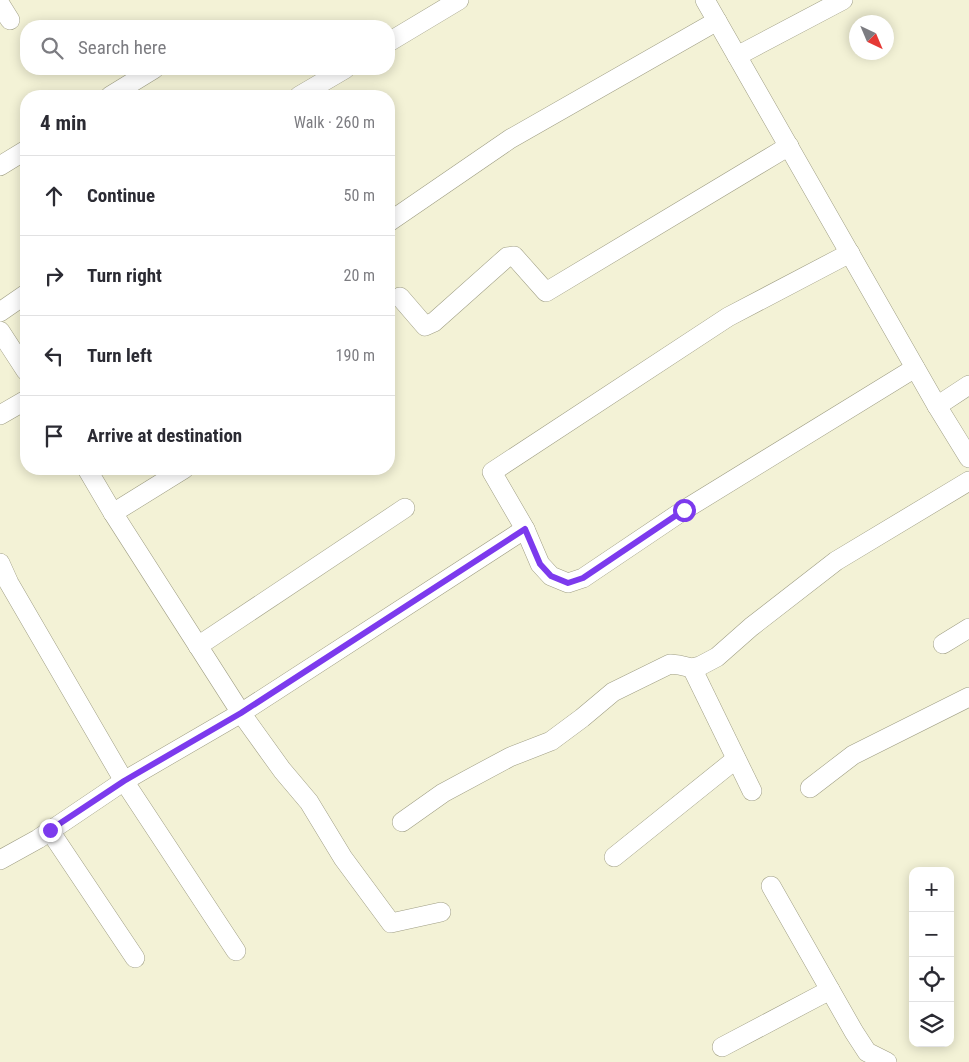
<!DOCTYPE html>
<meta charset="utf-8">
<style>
body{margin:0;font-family:"Roboto Condensed",sans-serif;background:#f7f7f7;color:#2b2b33}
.controls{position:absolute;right:15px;bottom:15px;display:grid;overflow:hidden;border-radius:10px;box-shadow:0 2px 12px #0003}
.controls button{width:45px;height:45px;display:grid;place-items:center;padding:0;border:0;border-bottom:1px solid #e1e1e2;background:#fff;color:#2b2b33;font:25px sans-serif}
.compass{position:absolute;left:849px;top:15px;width:45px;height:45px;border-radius:50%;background:#fff;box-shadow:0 2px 12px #0003;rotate:136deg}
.stop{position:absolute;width:15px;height:15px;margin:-11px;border:4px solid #7c3aed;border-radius:50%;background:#fff}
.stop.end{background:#7c3aed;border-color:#fff;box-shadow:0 1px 5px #0008}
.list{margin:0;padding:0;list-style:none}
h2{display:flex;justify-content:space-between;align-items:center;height:65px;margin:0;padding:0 20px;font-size:21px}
h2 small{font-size:16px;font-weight:400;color:#7c7c81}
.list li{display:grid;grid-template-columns:32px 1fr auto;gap:15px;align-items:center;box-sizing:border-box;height:80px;padding:0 20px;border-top:1px solid #e1e1e2}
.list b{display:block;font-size:19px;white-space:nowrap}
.list em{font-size:16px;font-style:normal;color:#7c7c81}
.icon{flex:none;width:28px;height:28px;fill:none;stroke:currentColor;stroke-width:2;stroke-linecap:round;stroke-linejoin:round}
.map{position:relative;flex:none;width:969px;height:1062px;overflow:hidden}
.search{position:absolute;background:#fff;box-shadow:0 2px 12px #0003;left:20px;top:20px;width:375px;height:55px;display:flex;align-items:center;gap:12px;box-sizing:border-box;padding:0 18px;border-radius:20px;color:#7c7c81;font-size:19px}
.panel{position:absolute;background:#fff;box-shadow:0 2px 12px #0003;left:20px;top:90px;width:375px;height:385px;border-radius:20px}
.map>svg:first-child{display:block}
</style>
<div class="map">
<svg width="969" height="1062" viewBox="0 0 969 1062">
<rect width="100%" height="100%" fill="#f3f2d6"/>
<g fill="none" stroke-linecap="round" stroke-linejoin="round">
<defs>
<g id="street">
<polyline points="705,0 937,406 969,458"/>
<polyline points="0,4 10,20"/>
<polyline points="389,42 459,0"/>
<polyline points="737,56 843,0"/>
<polyline points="110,96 154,69"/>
<polyline points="299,96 345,69"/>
<polyline points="0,166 26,150"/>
<polyline points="389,222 510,139 717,21"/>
<polyline points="400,297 425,326 434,322 507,257 514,256 546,292 789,146"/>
<polyline points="0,312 26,294"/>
<polyline points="0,331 26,371"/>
<polyline points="937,406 969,385"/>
<polyline points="0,415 26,400"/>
<polyline points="87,469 113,513 241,713 282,770 309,802 343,858 391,923 441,912"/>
<polyline points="113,513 184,469"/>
<polyline points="525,529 540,564 551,576 568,583 583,578 684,510 915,368"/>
<polyline points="0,563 9,583 124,781 236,951"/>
<polyline points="943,644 969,628"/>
<polyline points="198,646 405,508"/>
<polyline points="692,668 752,791"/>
<polyline points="810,788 853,755 969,697"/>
<polyline points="402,822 443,793 510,757 551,741 582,718 613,692 670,664 679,665 692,668 700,666 717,657 751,627 836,561 969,481"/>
<polyline points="50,831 135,958"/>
<polyline points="614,857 736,759"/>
<polyline points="0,860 38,839 124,781 241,713 525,529 492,472 728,317 850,253"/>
<polyline points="771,886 854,1032 867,1052 887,1062"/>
<polyline points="722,1047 830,990"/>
</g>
</defs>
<!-- street casing -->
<use href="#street" stroke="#9f9e84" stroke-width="20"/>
<!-- street -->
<use href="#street" stroke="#fff" stroke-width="19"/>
</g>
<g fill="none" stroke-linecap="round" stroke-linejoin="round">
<!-- route -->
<polyline stroke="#7c3aed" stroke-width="6" points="50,830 124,781 241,713 525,529 540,564 551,576 568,583 583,578 684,510"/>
</g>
</svg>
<div class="controls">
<button>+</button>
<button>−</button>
<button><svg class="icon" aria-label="locate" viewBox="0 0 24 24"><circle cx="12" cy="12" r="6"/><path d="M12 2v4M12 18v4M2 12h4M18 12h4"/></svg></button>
<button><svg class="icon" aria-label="layers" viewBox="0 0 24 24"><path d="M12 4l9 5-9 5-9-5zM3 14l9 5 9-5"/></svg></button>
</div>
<svg class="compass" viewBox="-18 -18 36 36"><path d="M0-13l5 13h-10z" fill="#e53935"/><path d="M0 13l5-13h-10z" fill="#7c7c81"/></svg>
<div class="stop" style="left:684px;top:510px"></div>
<div class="stop end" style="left:50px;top:830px"></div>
<div class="search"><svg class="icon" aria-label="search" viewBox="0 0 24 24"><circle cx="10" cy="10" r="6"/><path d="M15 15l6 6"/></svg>Search here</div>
<section class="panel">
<h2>4 min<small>Walk · 260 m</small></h2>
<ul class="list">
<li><svg class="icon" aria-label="ahead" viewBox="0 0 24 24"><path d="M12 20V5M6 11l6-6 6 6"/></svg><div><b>Continue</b></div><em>50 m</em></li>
<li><svg class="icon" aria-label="right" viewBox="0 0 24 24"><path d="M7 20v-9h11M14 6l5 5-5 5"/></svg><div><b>Turn right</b></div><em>20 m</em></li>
<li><svg class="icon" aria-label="left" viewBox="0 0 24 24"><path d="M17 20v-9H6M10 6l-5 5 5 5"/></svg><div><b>Turn left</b></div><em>190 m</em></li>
<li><svg class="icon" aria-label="arrive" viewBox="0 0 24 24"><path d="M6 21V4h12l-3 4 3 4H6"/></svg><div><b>Arrive at destination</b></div></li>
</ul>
</section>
</div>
